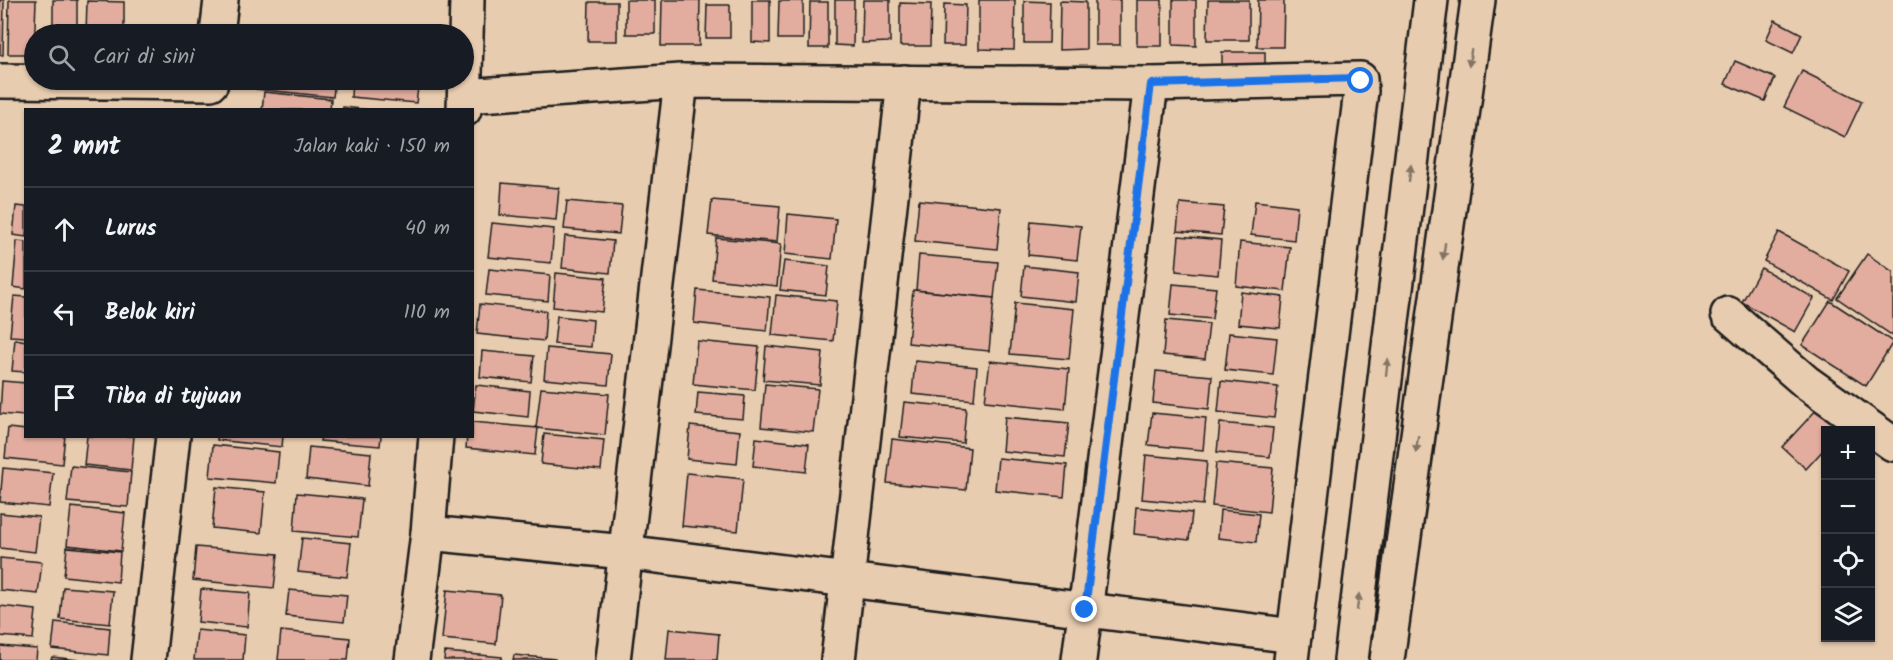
<!DOCTYPE html>
<html lang="id">
<meta charset="utf-8">
<style>
body{margin:0;font-family:Kalam,sans-serif;background:#20242c;color:#f1f3f6}
.controls{position:absolute;right:18px;bottom:18px;display:grid;overflow:hidden;border-radius:0px;box-shadow:0 2px 4px #0004}
.controls button{width:54px;height:54px;display:grid;place-items:center;padding:0;border:0;border-bottom:2px solid #363941;background:#171b24;color:#f1f3f6;font:30px sans-serif}
.stop{position:absolute;width:18px;height:18px;margin:-14px;border:4px solid #1a73e8;border-radius:50%;background:#fff}
.stop.end{background:#1a73e8;border-color:#fff;box-shadow:0 2px 6px #0008}
.list{margin:0;padding:0;list-style:none}
h2{display:flex;justify-content:space-between;align-items:center;height:78px;margin:0;padding:0 24px;font-size:26px}
h2 small{font-size:20px;font-weight:400;color:#9ea1a6}
.list li{display:grid;grid-template-columns:39px 1fr auto;gap:18px;align-items:center;box-sizing:border-box;height:84px;padding:0 24px;border-top:2px solid #363941}
.list b{display:block;font-size:22px;white-space:nowrap}
.list em{font-size:20px;font-style:normal;color:#9ea1a6}
.icon{flex:none;width:33px;height:33px;fill:none;stroke:currentColor;stroke-width:2;stroke-linecap:round;stroke-linejoin:round}
.map{position:relative;flex:none;width:1893px;height:660px;overflow:hidden}
.search{position:absolute;background:#171b24;box-shadow:0 2px 4px #0004;left:24px;top:24px;width:450px;height:66px;display:flex;align-items:center;gap:15px;box-sizing:border-box;padding:0 21px;border-radius:33px;color:#9ea1a6;font-size:22px}
.panel{position:absolute;background:#171b24;box-shadow:0 2px 4px #0004;left:24px;top:108px;width:450px;height:330px;border-radius:0px}
.map>svg:first-child{display:block}
</style>
<div class="map">
<svg width="1893" height="660" viewBox="0 0 1893 660">
<rect width="100%" height="100%" fill="#e8ccaf"/>
<filter id="ink" filterUnits="userSpaceOnUse"><feTurbulence type="fractalNoise" baseFrequency=".0167" numOctaves="2"/><feDisplacementMap in="SourceGraphic" scale="12" xChannelSelector="R" yChannelSelector="G"/><feConvolveMatrix kernelMatrix="1 2 1 2 8 2 1 2 1" color-interpolation-filters="sRGB"/></filter>
<g filter="url(#ink)">
<!-- building -->
<g fill="#e2ad9f" stroke="#1c1c1c" stroke-width="1.5">
<polygon points="0,0 4,0 3,55 0,55"/>
<polygon points="9,0 36,0 34,54 8,54"/>
<rect x="53" y="0" width="24" height="34"/>
<rect x="626" y="0" width="29" height="34"/>
<polygon points="662,0 700,0 699,46 661,46"/>
<polygon points="752,0 770,0 770,43 752,42"/>
<polygon points="835,0 854,0 853,46 835,45"/>
<polygon points="863,0 890,0 890,42 862,43"/>
<polygon points="979,0 1015,0 1014,50 979,49"/>
<rect x="1095" y="0" width="25" height="45"/>
<rect x="1137" y="0" width="25" height="46"/>
<polygon points="1173,0 1196,0 1196,46 1173,45"/>
<polygon points="1208,0 1249,0 1249,40 1207,40"/>
<polygon points="1258,0 1284,0 1283,47 1257,47"/>
<polygon points="87,1 124,2 124,34 86,34"/>
<polygon points="779,1 803,1 803,39 778,39"/>
<polygon points="1024,1 1050,2 1049,43 1024,43"/>
<polygon points="1060,1 1086,2 1086,49 1059,50"/>
<polygon points="589,2 617,2 617,41 588,41"/>
<polygon points="810,2 828,2 828,48 809,48"/>
<polygon points="900,3 931,4 930,46 900,46"/>
<polygon points="944,4 966,5 965,45 943,45"/>
<polygon points="707,5 730,5 730,38 706,38"/>
<polygon points="1775,20 1802,34 1793,53 1766,40"/>
<rect x="1222" y="52" width="43" height="23"/>
<polygon points="1735,61 1775,78 1765,101 1725,84"/>
<polygon points="1802,71 1862,101 1845,137 1784,107"/>
<polygon points="256,80 335,80 333,97 256,89"/>
<polygon points="352,80 419,80 416,103 351,97"/>
<polygon points="264,92 331,99 330,110 262,110"/>
<polygon points="343,107 371,110 342,110"/>
<polygon points="502,183 559,188 556,220 500,215"/>
<polygon points="712,200 780,206 777,242 708,235"/>
<polygon points="919,200 1001,208 997,249 915,241"/>
<polygon points="567,201 622,206 619,234 564,229"/>
<polygon points="1255,201 1297,206 1294,240 1251,235"/>
<polygon points="1180,203 1224,207 1221,235 1177,231"/>
<polygon points="16,206 26,207 26,237 13,235"/>
<polygon points="788,214 836,219 832,259 785,254"/>
<polygon points="1031,221 1081,226 1077,260 1028,255"/>
<polygon points="492,223 554,229 551,263 488,257"/>
<polygon points="1779,232 1849,271 1833,300 1764,261"/>
<polygon points="565,236 613,241 610,273 562,268"/>
<polygon points="1179,236 1221,240 1218,275 1176,271"/>
<polygon points="716,238 781,244 777,286 712,279"/>
<polygon points="17,241 26,242 26,289 13,287"/>
<polygon points="1240,242 1290,247 1285,291 1236,286"/>
<polygon points="1867,254 1893,272 1893,336 1837,298"/>
<polygon points="919,255 998,262 994,298 916,290"/>
<polygon points="784,261 829,266 826,295 780,290"/>
<polygon points="1024,266 1079,272 1076,302 1021,296"/>
<polygon points="1761,268 1814,298 1795,332 1742,302"/>
<polygon points="489,269 550,275 548,301 486,295"/>
<polygon points="556,273 606,278 602,312 553,307"/>
<polygon points="1173,284 1216,288 1212,319 1170,315"/>
<polygon points="697,290 770,297 767,331 694,323"/>
<polygon points="913,290 994,298 989,351 908,343"/>
<polygon points="1241,292 1283,297 1280,328 1238,324"/>
<polygon points="776,295 837,301 833,341 772,335"/>
<polygon points="14,296 26,297 26,337 10,336"/>
<polygon points="1830,301 1893,342 1866,386 1802,345"/>
<polygon points="1015,303 1074,309 1069,359 1010,354"/>
<polygon points="480,304 546,311 544,341 477,334"/>
<polygon points="557,316 593,320 591,347 554,344"/>
<polygon points="1166,320 1209,324 1205,359 1163,355"/>
<polygon points="1229,333 1277,338 1273,375 1225,370"/>
<polygon points="15,339 26,341 26,372 12,371"/>
<polygon points="697,341 759,347 755,390 693,384"/>
<polygon points="766,346 823,352 820,385 763,380"/>
<polygon points="547,348 611,354 608,385 544,379"/>
<polygon points="482,351 534,356 531,382 480,377"/>
<polygon points="915,361 977,367 974,400 912,394"/>
<polygon points="990,361 1069,369 1065,409 985,401"/>
<polygon points="1156,371 1212,376 1209,409 1153,403"/>
<polygon points="2,381 26,383 26,416 0,414"/>
<polygon points="1221,381 1278,387 1274,418 1218,412"/>
<polygon points="765,384 818,389 813,432 761,427"/>
<polygon points="476,385 530,391 528,417 473,411"/>
<polygon points="541,388 609,394 605,435 536,428"/>
<polygon points="698,392 745,396 743,419 696,415"/>
<polygon points="904,402 966,408 963,443 900,437"/>
<polygon points="1818,408 1842,430 1826,430 1826,447 1806,469 1782,447"/>
<polygon points="1152,413 1206,418 1203,450 1148,445"/>
<polygon points="1005,417 1069,423 1065,457 1002,451"/>
<polygon points="472,422 538,428 535,455 466,448 467,436 472,436"/>
<polygon points="1220,423 1273,428 1270,457 1217,452"/>
<polygon points="690,426 740,431 737,464 687,459"/>
<polygon points="8,428 26,430 26,436 65,436 62,464 5,458"/>
<polygon points="544,434 604,440 601,470 541,464"/>
<polygon points="87,436 134,436 131,470 84,465"/>
<polygon points="217,436 283,436 282,447 217,440"/>
<polygon points="321,436 381,436 380,446 320,441"/>
<polygon points="756,438 809,444 806,472 753,466"/>
<polygon points="892,439 970,448 966,490 887,483"/>
<polygon points="213,445 279,452 276,483 210,477"/>
<polygon points="309,447 371,453 368,486 306,479"/>
<polygon points="1146,455 1207,461 1203,505 1142,499"/>
<polygon points="998,458 1067,465 1064,497 995,490"/>
<polygon points="1216,463 1273,468 1269,512 1212,506"/>
<polygon points="71,466 131,472 128,507 67,502"/>
<polygon points="3,468 53,473 49,507 0,502"/>
<polygon points="687,473 743,479 738,531 682,526"/>
<polygon points="216,487 265,492 261,533 212,528"/>
<polygon points="297,493 362,499 358,537 294,531"/>
<polygon points="71,507 125,513 121,551 67,545"/>
<polygon points="1136,507 1192,513 1189,540 1134,534"/>
<polygon points="1220,510 1259,514 1256,542 1218,538"/>
<polygon points="0,513 39,517 35,552 0,548"/>
<polygon points="302,538 351,543 347,577 298,572"/>
<polygon points="67,547 120,552 118,582 64,576"/>
<polygon points="196,547 278,554 274,588 193,580"/>
<polygon points="0,558 42,562 38,594 0,590"/>
<polygon points="63,587 113,591 110,624 60,619"/>
<polygon points="201,589 250,593 247,627 198,622"/>
<polygon points="289,590 347,595 344,622 286,616"/>
<polygon points="447,590 501,595 496,644 442,639"/>
<polygon points="0,606 36,610 33,639 0,636"/>
<polygon points="55,622 110,628 108,655 52,649"/>
<polygon points="669,629 719,634 717,660 666,660"/>
<polygon points="197,630 245,635 243,660 194,660"/>
<polygon points="281,631 350,638 348,660 278,660"/>
<polygon points="0,646 37,649 36,660 0,660"/>
<polygon points="445,652 502,657 502,660 444,660"/>
<polygon points="514,655 555,659 555,660 513,660"/>
<polygon points="52,657 79,660 51,660"/>
</g>
<g fill="none" stroke-linecap="round" stroke-linejoin="round">
<defs>
<g id="minor">
<polyline points="217,34 221,0"/>
<polyline points="0,81 211,83"/>
<polyline points="465,96 681,81 1151,84 1360,79 1361,91 1291,660"/>
<polyline points="464,110 467,0"/>
<polyline points="1728,314 1806,382 1893,444"/>
<polyline points="428,533 625,552 1294,636"/>
<polyline points="148,660 173,436"/>
<polyline points="412,660 428,533 436,436"/>
<polyline points="613,660 681,81"/>
<polyline points="838,660 904,82"/>
<polyline points="1079,660 1151,84"/>
<polyline points="1351,660 1431,0"/>
<polyline points="1387,660 1478,0"/>
</g>
</defs>
<!-- minor casing -->
<use href="#minor" stroke="#1c1c1c" stroke-width="38"/>
<!-- minor -->
<use href="#minor" stroke="#e8ccaf" stroke-width="33"/>
</g>
<!-- one-way arrows -->
<defs><path id="oneway-solid" d="M-6-.8H1V-3.2L6.5 0L1 3.2V.8H-6Z" transform="scale(1.5)"/></defs>
<g fill="#827466">
<use href="#oneway-solid" transform="translate(1470 58) rotate(98)"/>
<use href="#oneway-solid" transform="translate(1410 173) rotate(-83)"/>
<use href="#oneway-solid" transform="translate(1444 251) rotate(98)"/>
<use href="#oneway-solid" transform="translate(1387 367) rotate(-83)"/>
<use href="#oneway-solid" transform="translate(1417 444) rotate(98)"/>
<use href="#oneway-solid" transform="translate(1358 602) rotate(-83)"/>
</g>
</g>
<g fill="none" stroke-linecap="round" stroke-linejoin="round" filter="url(#ink)">
<!-- route -->
<polyline stroke="#1a73e8" stroke-width="8" points="1085,610 1151,84 1358,78 1361,81"/>
</g>
</svg>
<div class="controls">
<button>+</button>
<button>−</button>
<button><svg class="icon" aria-label="locate" viewBox="0 0 24 24"><circle cx="12" cy="12" r="6"/><path d="M12 2v4M12 18v4M2 12h4M18 12h4"/></svg></button>
<button><svg class="icon" aria-label="layers" viewBox="0 0 24 24"><path d="M12 4l9 5-9 5-9-5zM3 14l9 5 9-5"/></svg></button>
</div>
<div class="stop" style="left:1361px;top:81px"></div>
<div class="stop end" style="left:1085px;top:610px"></div>
<div class="search"><svg class="icon" aria-label="search" viewBox="0 0 24 24"><circle cx="10" cy="10" r="6"/><path d="M15 15l6 6"/></svg>Cari di sini</div>
<section class="panel">
<h2>2 mnt<small>Jalan kaki · 150 m</small></h2>
<ul class="list">
<li><svg class="icon" aria-label="ahead" viewBox="0 0 24 24"><path d="M12 20V5M6 11l6-6 6 6"/></svg><div><b>Lurus</b></div><em>40 m</em></li>
<li><svg class="icon" aria-label="left" viewBox="0 0 24 24"><path d="M17 20v-9H6M10 6l-5 5 5 5"/></svg><div><b>Belok kiri</b></div><em>110 m</em></li>
<li><svg class="icon" aria-label="arrive" viewBox="0 0 24 24"><path d="M6 21V4h12l-3 4 3 4H6"/></svg><div><b>Tiba di tujuan</b></div></li>
</ul>
</section>
</div>
